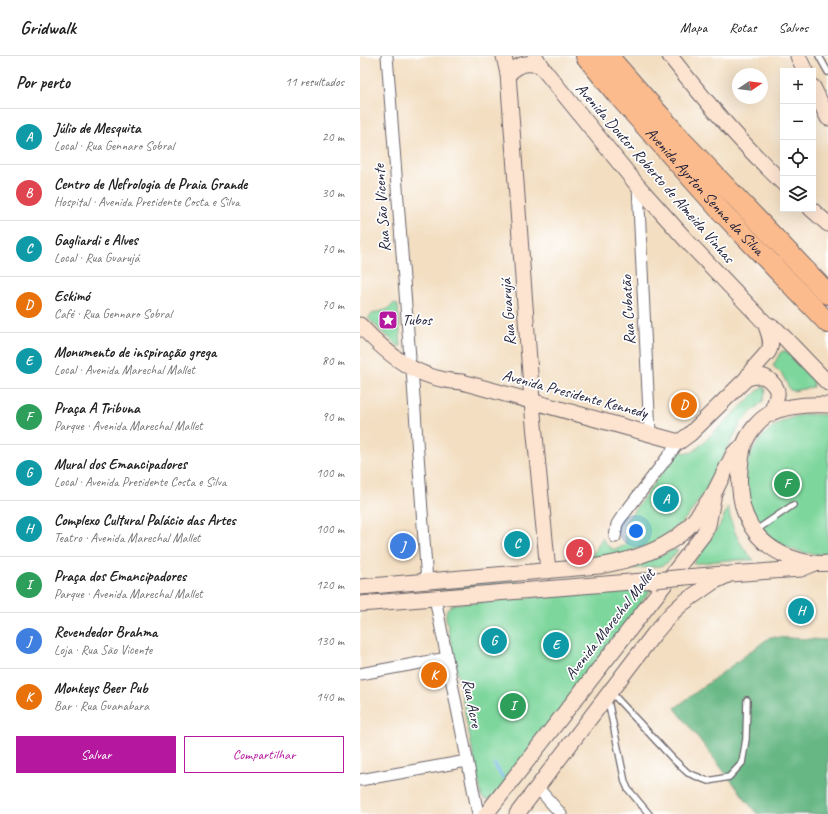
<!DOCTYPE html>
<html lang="pt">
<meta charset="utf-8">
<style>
body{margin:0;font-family:Caveat,sans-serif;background:#f6f6f6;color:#222}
.controls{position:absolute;right:12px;top:12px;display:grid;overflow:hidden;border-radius:0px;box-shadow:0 4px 16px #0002}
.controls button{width:36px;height:36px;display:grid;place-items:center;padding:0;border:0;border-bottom:1px solid #e0e0e0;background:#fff;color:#222;font:20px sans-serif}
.compass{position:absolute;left:372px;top:12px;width:36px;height:36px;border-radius:50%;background:#fff;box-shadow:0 4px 16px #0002;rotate:77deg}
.you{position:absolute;left:276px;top:475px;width:14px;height:14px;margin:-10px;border:3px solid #fff;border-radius:50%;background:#1a73e8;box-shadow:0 0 0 6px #1a73e833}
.badge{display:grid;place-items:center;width:26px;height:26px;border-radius:50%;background:#b5179e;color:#fff;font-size:13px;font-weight:700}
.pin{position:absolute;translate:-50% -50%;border:2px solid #fff;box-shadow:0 1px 4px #0006}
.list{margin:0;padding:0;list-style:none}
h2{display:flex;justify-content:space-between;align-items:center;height:52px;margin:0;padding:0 16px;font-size:17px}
h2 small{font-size:13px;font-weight:400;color:#767676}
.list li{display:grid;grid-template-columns:26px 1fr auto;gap:12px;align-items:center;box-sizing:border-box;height:56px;padding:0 16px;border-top:1px solid #e0e0e0}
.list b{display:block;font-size:15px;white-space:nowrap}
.list p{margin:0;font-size:13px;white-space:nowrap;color:#767676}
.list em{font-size:13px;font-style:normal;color:#767676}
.actions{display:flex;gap:8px;padding:12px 16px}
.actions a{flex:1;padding:9px 0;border:1px solid #b5179e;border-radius:0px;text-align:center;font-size:14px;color:#b5179e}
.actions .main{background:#b5179e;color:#fff}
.icon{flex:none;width:22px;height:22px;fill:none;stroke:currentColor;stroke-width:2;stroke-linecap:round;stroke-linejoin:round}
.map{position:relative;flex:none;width:468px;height:758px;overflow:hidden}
header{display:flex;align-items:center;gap:24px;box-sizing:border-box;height:56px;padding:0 20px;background:#fff;border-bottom:1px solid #e0e0e0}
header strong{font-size:19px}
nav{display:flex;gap:22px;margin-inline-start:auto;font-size:14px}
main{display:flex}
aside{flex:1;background:#fff}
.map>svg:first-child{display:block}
</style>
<header>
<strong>Gridwalk</strong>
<nav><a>Mapa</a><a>Rotas</a><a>Salvos</a></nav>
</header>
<main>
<aside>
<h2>Por perto<small>11 resultados</small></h2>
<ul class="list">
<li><span class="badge" style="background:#0f9aa8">A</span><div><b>Júlio de Mesquita</b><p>Local · Rua Gennaro Sobral</p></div><em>20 m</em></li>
<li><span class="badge" style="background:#e0444e">B</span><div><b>Centro de Nefrologia de Praia Grande</b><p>Hospital · Avenida Presidente Costa e Silva</p></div><em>30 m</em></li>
<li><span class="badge" style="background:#0f9aa8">C</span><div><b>Gagliardi e Alves</b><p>Local · Rua Guarujá</p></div><em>70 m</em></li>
<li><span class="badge" style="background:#e8710a">D</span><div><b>Eskimó</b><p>Café · Rua Gennaro Sobral</p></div><em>70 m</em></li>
<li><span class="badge" style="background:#0f9aa8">E</span><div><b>Monumento de inspiração grega</b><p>Local · Avenida Marechal Mallet</p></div><em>80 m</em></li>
<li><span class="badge" style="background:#2e9e5b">F</span><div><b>Praça A Tribuna</b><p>Parque · Avenida Marechal Mallet</p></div><em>90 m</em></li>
<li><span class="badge" style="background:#0f9aa8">G</span><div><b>Mural dos Emancipadores</b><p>Local · Avenida Presidente Costa e Silva</p></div><em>100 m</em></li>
<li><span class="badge" style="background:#0f9aa8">H</span><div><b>Complexo Cultural Palácio das Artes</b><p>Teatro · Avenida Marechal Mallet</p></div><em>100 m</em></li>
<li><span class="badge" style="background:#2e9e5b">I</span><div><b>Praça dos Emancipadores</b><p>Parque · Avenida Marechal Mallet</p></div><em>120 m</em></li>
<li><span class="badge" style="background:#3f7fe0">J</span><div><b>Revendedor Brahma</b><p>Loja · Rua São Vicente</p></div><em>130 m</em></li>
<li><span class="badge" style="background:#e8710a">K</span><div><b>Monkeys Beer Pub</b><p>Bar · Rua Guanabara</p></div><em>140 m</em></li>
</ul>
<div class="actions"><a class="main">Salvar</a><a>Compartilhar</a></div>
</aside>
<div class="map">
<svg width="468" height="758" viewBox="0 0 468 758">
<rect width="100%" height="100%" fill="#fff"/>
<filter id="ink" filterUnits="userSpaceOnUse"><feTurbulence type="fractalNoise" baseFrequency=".025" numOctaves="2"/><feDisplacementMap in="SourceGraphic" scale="8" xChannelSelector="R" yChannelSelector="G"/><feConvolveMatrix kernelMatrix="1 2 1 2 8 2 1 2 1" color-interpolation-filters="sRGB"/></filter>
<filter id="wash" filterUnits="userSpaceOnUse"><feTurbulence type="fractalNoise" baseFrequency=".012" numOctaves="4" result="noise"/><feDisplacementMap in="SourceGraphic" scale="16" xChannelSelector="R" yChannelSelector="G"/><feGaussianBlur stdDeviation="0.9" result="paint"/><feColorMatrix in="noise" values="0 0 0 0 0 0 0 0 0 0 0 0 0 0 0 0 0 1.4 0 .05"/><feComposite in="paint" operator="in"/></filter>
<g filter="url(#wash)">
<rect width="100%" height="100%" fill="#f3dec1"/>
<!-- green -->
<g fill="#7dd69b" stroke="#507c6b">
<path d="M 34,247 L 38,249 L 41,290 L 39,290 L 20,274 L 8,262 C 17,251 24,260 34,247 Z"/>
<polygon points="423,295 426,295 453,325 453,331 433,335 430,334 422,318 413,310 420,297"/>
<path d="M 403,330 L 406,334 L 403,345 L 382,365 L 345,435 L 331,456 L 321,467 L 310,475 L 292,488 L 260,499 L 230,504 L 242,482 C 249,493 253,497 266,488 C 267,480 264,475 264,468 L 319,394 L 326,397 L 333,396 Z"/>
<path d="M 445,358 L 468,359 L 468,497 C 458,499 447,498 438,495 C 417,490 398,475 390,455 C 388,450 388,443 388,437 C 387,431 385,425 385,419 C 386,402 398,382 412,372 C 422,364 433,361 445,358 Z"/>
<path d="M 368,451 C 372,473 378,488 394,504 L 367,504 L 333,508 L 360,469 Z"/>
<polygon points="313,494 318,494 308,506 301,510 271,513"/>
<polygon points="157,524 158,527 79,534 79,532"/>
<path d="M 293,531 L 133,742 L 126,744 L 122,742 L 86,562 C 85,554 88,551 95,548 Z"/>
</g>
<!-- forest -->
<polygon fill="#66b783" stroke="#446c5f" points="410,581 468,584 468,758 397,758 315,652"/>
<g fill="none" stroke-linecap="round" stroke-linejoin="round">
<!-- stream -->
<polyline stroke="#71b3e6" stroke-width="3.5" points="135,709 142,721"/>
</g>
</g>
<g filter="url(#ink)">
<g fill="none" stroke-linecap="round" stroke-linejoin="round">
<defs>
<g id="lane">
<polyline points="459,0 468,16"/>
<polyline points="395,475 433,449"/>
<polyline points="250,635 313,703 328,717 348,725 369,721 382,707 386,683 387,644"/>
<polyline points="248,644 265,726 268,733 289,758"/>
</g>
<g id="street">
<polyline points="27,0 50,302"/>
<polyline points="278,130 290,378"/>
<polyline points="52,313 67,526"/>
<polyline points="255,481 257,468 261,462 319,386"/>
<polyline points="75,542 118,758"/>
<polyline points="0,618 87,602"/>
<polyline points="0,724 107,705"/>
<polyline points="177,731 201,758"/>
</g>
<g id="secondary">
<polyline points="144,0 148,18 173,358 188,515"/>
<polyline points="175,0 180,9 278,130 327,185 405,267 417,274 468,327"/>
<path d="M 310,0 C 345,45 382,88 423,127"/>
<polyline points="438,0 445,15"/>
<path d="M 148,18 C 160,8 164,6 180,9"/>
<polyline points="453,31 468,62"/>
<polyline points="451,153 468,168"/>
<path d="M 0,269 C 29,300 58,324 102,326 L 319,386 L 330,378 L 387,322 L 392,314 L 408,296 C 414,287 408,276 405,267"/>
<path d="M 387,322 C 397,319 406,318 413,328 C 415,330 417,333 417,336 C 418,343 413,351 410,358"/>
<path d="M 468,349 C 449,348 429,349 411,357 C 399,363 388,377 384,389 C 382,394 382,399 381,404 C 375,447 387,484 429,501 C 442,506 455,509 468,507"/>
<polyline points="325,521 364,518"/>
<path d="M 0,531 L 239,510 C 268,505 299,496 322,477 C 334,467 342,454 351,441"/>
<polyline points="0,548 295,524"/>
<polyline points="126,758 343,479 348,469 354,437 374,397 383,390"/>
<polyline points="157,758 294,578 312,557 323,547 353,526 370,518 441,513 453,508"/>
</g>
<g id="highway">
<path id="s1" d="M 226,0 L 255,36 L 360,154 L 468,267"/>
<polyline points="248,0 324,87 468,238"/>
</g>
</defs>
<!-- lane casing -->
<use href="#lane" stroke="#6b646a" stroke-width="8"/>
<!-- street casing -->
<use href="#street" stroke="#6b646a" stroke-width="13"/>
<!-- secondary casing -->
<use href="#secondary" stroke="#6b646a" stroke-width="17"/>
<!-- highway casing -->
<use href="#highway" stroke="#6b646a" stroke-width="22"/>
<!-- lane -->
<use href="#lane" stroke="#fff" stroke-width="5.5"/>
<!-- street -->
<use href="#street" stroke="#fff" stroke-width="11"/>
<!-- secondary -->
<use href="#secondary" stroke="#fde4d1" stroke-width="15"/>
<!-- highway -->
<use href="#highway" stroke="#fbbb8d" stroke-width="20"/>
<defs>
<polyline id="secondary-bridge" points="295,524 325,521"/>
</defs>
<!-- secondary-bridge casing -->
<use href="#secondary-bridge" stroke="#6b646a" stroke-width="17" stroke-linecap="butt"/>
<!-- secondary-bridge -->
<use href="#secondary-bridge" stroke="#fde4d1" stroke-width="15"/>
</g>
</g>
<!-- icons -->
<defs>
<symbol id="sight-square" viewBox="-11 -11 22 22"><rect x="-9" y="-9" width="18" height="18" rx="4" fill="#b5179e" stroke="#fff"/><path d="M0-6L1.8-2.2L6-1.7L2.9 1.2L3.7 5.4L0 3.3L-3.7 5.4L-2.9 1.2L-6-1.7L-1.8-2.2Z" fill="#fff"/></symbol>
</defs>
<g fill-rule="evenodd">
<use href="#sight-square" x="17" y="253" width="22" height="22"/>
</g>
<g text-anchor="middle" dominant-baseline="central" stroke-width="3.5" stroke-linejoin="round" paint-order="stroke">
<!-- street labels -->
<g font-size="16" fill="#22223b" stroke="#fff">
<text transform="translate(295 117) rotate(49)">Avenida Doutor Roberto de Almeida Vinhas</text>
<text stroke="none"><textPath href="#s1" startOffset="180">Avenida Ayrton Senna da Silva</textPath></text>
<text transform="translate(22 152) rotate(-94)">Rua São Vicente</text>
<text transform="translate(268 254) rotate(-93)">Rua Cubatão</text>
<text transform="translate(148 256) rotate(-94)">Rua Guarujá</text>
<text transform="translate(215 338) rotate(15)">Avenida Presidente Kennedy</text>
<text transform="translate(250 568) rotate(-52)">Avenida Marechal Mallet</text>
<text transform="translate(112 647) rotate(79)">Rua Acre</text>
</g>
<!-- poi labels -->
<g font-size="16" fill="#22223b" stroke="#fff" text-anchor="start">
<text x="42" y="264">Tubos</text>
</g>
</g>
</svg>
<div class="controls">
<button>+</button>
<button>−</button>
<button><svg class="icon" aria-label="locate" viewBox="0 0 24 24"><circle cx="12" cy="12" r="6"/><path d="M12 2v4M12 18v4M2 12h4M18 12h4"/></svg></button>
<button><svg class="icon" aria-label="layers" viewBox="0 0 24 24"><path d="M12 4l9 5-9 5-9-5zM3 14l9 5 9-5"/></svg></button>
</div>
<svg class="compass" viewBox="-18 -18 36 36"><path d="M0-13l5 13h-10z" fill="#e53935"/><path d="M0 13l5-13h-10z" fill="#767676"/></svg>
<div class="you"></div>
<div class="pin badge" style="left:306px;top:443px;background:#0f9aa8">A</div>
<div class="pin badge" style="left:219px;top:496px;background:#e0444e">B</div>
<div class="pin badge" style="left:157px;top:488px;background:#0f9aa8">C</div>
<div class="pin badge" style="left:324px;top:349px;background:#e8710a">D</div>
<div class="pin badge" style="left:196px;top:589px;background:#0f9aa8">E</div>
<div class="pin badge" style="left:427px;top:428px;background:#2e9e5b">F</div>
<div class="pin badge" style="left:134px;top:585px;background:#0f9aa8">G</div>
<div class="pin badge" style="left:441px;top:555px;background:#0f9aa8">H</div>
<div class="pin badge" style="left:153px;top:650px;background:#2e9e5b">I</div>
<div class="pin badge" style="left:43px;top:490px;background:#3f7fe0">J</div>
<div class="pin badge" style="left:74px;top:619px;background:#e8710a">K</div>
</div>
</main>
